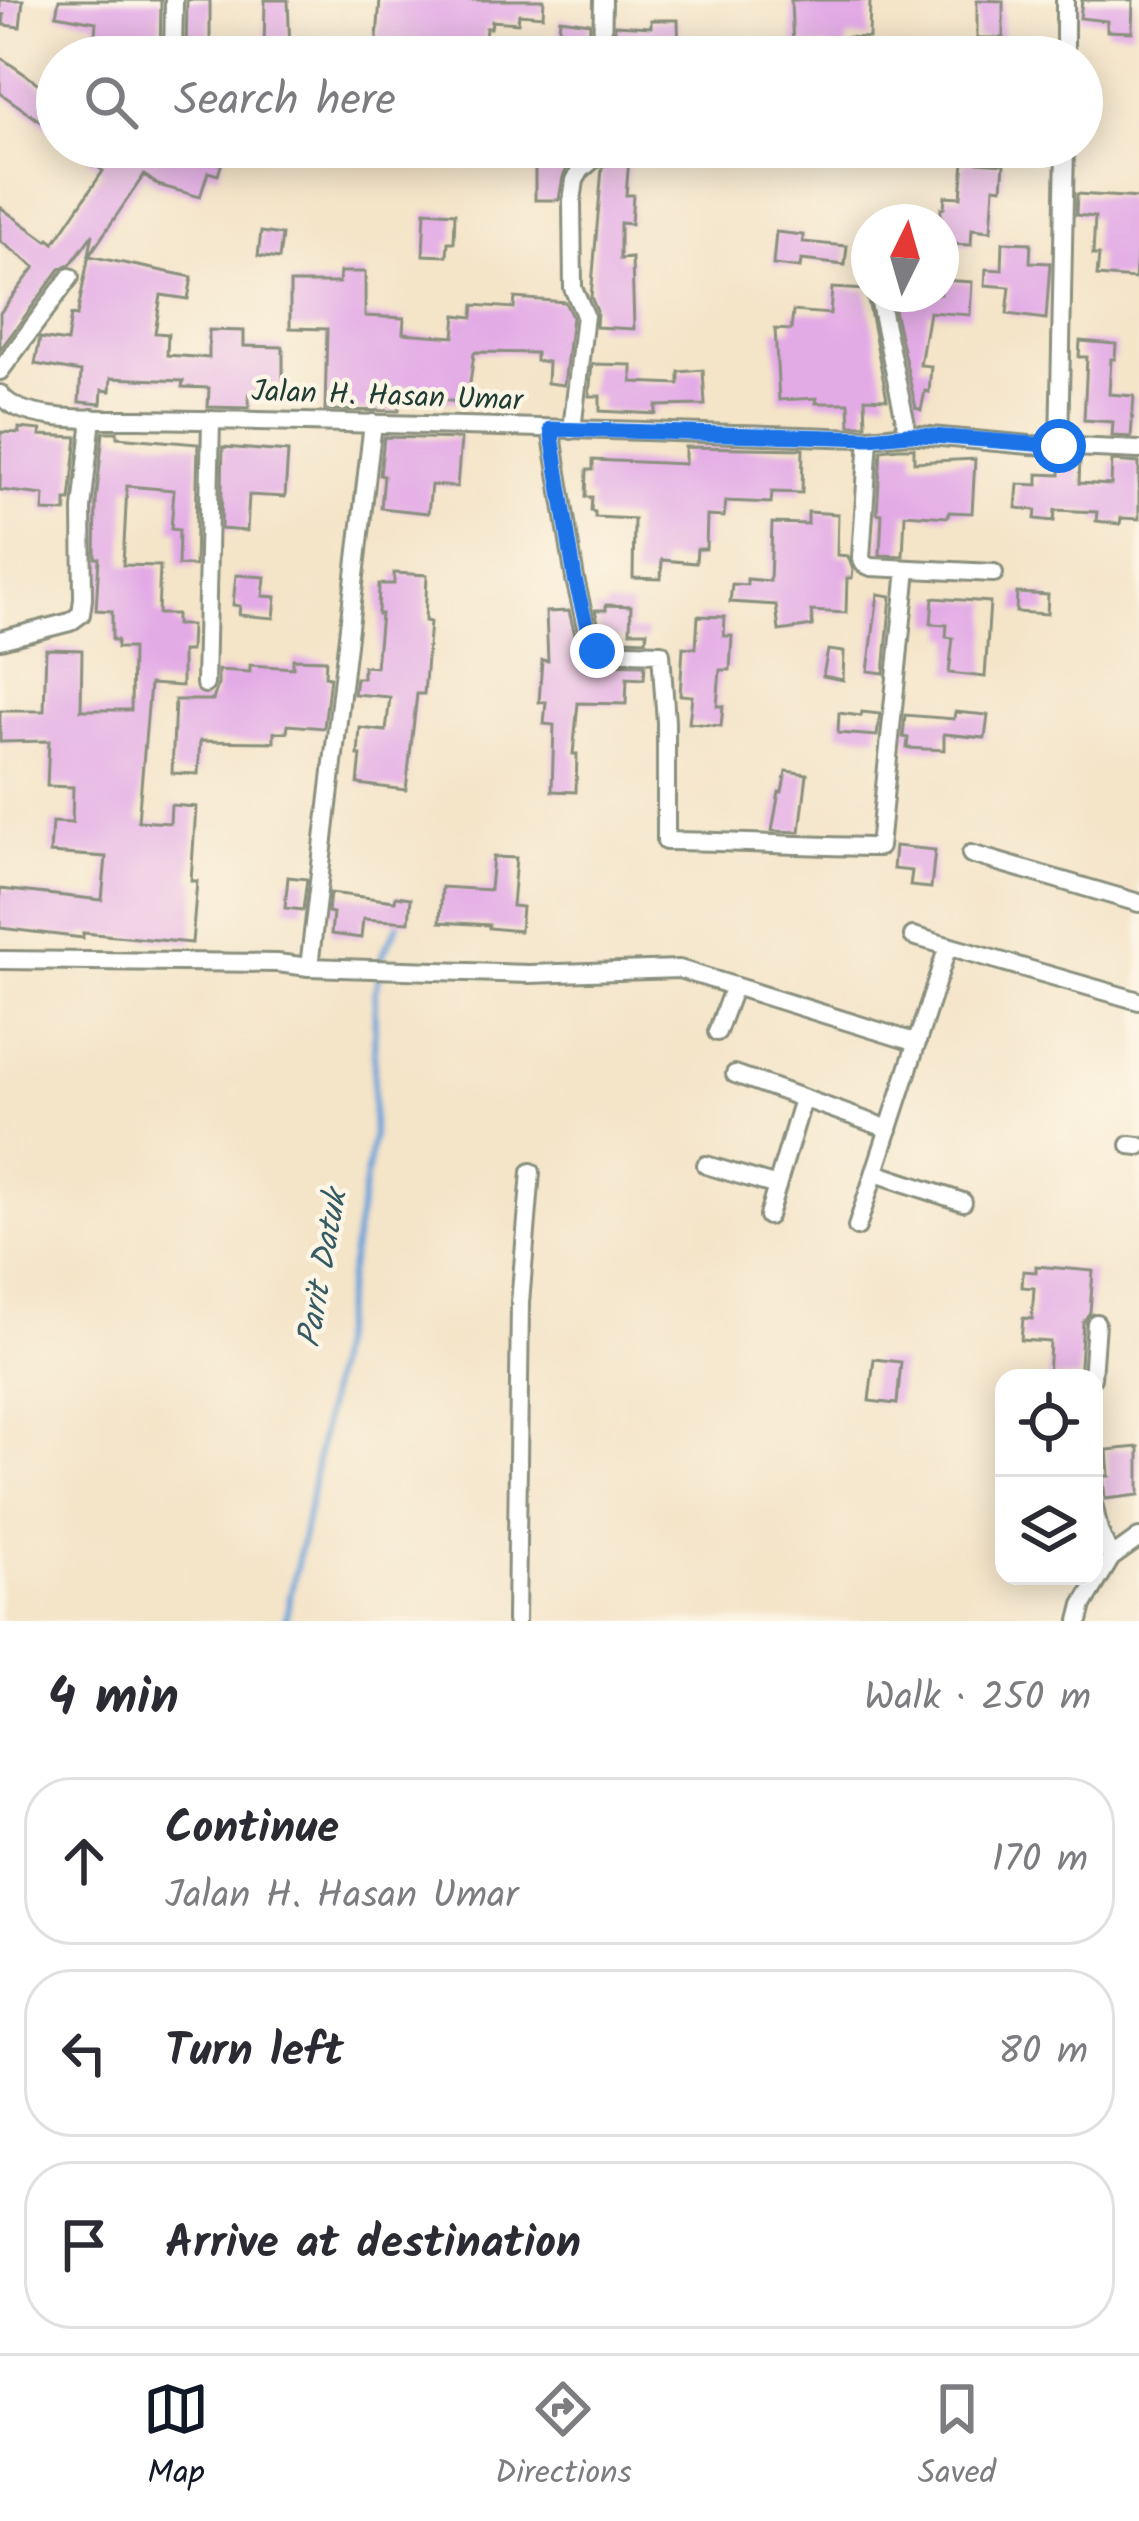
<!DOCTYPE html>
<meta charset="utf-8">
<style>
body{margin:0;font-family:Kalam,sans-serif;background:#f2f2f3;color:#2b2b33}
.controls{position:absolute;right:36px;bottom:36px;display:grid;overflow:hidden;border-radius:24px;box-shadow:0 6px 30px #0003}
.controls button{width:108px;height:108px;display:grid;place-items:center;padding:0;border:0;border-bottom:3px solid #e1e1e2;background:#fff;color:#2b2b33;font:60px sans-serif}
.compass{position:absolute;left:851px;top:204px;width:108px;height:108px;border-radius:50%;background:#fff;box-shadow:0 6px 30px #0003;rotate:5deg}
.stop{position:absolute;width:36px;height:36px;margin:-27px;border:9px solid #1a73e8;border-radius:50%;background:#fff}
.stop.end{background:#1a73e8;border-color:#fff;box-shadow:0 3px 12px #0008}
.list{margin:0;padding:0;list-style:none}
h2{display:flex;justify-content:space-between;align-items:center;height:156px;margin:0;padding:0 48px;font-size:51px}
h2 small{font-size:39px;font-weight:400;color:#7c7c81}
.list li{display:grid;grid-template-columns:78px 1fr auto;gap:36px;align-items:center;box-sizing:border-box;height:168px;margin:0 24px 24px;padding:0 24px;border:3px solid #e1e1e2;border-radius:48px}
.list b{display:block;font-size:45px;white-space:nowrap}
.list p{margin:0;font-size:39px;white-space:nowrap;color:#7c7c81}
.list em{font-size:39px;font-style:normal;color:#7c7c81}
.icon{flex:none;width:66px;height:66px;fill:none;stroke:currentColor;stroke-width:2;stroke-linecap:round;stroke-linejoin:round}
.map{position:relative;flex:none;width:1139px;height:1621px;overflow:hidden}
.search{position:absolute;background:#fff;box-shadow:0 6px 30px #0003;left:36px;right:36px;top:36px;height:132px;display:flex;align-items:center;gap:30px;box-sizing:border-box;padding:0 42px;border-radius:66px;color:#7c7c81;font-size:45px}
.sheet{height:732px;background:#fff}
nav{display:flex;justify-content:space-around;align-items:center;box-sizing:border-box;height:168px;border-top:3px solid #e1e1e2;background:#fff;font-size:33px;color:#7c7c81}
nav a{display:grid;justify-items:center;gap:6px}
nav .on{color:#111827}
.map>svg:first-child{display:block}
</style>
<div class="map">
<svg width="1139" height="1621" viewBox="0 0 1139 1621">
<rect width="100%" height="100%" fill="#fcf5e5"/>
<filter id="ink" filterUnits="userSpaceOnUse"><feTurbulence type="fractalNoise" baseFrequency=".00833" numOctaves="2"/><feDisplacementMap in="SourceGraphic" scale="24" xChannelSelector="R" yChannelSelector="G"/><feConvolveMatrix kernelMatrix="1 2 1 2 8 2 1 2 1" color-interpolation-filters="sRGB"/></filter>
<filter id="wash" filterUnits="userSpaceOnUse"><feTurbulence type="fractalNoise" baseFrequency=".004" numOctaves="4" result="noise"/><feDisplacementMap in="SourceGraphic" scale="48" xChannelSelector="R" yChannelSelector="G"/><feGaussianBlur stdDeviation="2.7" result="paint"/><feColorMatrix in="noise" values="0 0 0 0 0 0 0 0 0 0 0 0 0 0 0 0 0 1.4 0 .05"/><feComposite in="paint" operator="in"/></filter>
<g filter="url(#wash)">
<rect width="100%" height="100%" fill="#f4e4c8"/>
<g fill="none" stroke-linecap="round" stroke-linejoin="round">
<!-- stream -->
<polyline stroke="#6aa2d8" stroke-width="6" points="285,1621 310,1501 373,1136 375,996 383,953 398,925"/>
</g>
<g id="blocks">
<!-- building -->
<g fill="#e3abe6">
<polygon points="0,0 23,0 20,27 3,25 4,15 0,14"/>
<polygon points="59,0 161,0 160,57 141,57 142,52 94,49 96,22 56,15"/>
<polygon points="187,0 210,0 210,57 186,57"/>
<polygon points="265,0 288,0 290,50 264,51"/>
<polygon points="380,0 544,0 543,16 519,14 518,23 492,21 491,28 486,28 483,57 412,57 413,54 376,51"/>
<polygon points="791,0 870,0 869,38 848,37 844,55 829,55 829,47 793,48"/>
<polygon points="977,0 1003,1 1003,38 977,38"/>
<polygon points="1082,0 1133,0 1132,32 1107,31 1107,21 1080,18"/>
<polygon points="560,19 590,23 589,50 574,48 573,57 556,57"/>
<polygon points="651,20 678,20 679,57 615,57 615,25 651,27"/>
<polygon points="0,57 46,89 57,73 57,133 0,93"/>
<polygon points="94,147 163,147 177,157 180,147 227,147 218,175 208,172 200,197 158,185 144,175 89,256 192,277 188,299 161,295 155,333 168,334 167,355 209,358 209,330 244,331 244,346 283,347 283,394 249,394 249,408 208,407 209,388 182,387 183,381 111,378 110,391 102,390 101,404 79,402 81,372 35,364 40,338 67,342 71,315 77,316 93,234 71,264 60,269 0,350 0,313 35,267 0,241 0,207 47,241 49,239 54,243 103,171 86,157"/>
<polygon points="610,147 630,147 626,195 633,195 631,224 620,223 620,259 632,258 634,329 596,327 597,311 591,297 602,168 609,160"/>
<polygon points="535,158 572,158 563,177 559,200 535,200"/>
<polygon points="964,161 1004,164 1002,188 994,187 991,231 972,229 971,245 941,244 941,208 944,208 945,196 961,197"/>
<polygon points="1077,194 1139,198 1139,256 1137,256 1135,279 1097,276 1099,255 1093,255 1095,217 1076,215"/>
<polygon points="425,211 455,213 454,242 448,242 447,256 423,255"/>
<polygon points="261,232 282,235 279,259 258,256"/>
<polygon points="776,232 803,235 803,242 847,246 845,265 801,260 800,268 773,265"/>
<polygon points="1003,242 1031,243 1030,262 1050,263 1046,319 1007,314 1010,287 985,285 986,269 1002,270"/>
<polygon points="340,272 365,272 365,316 404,318 403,333 454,337 456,315 473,317 474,305 514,308 515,298 565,302 572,317 564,385 547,383 548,362 536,361 536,353 476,352 474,353 469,391 461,390 459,402 441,400 443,390 400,387 399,411 325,410 327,329 290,328 290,283 339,283"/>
<polygon points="941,280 972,282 970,315 929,312 920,365 931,366 929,392 925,391 921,410 916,408 891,296 929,298 929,294 941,294"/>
<polygon points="832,288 866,290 887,399 865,398 866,425 850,425 849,403 816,403 817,398 779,400 775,329 791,330 793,311 830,314"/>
<polygon points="1080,341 1116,344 1115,359 1111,359 1109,394 1134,396 1131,437 1112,436 1113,422 1084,420 1087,357 1079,357"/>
<polygon points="592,364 632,365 632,382 679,384 679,372 703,370 705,405 656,406 656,414 600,411 600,396 589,396"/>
<polygon points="19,428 41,430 40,435 77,437 70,500 66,500 66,512 43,511 44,495 0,490 1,432 19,433"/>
<polygon points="103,432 117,432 117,437 198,444 195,566 178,565 179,530 171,529 174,490 127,486 123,565 160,566 158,614 176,614 176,625 191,625 190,651 182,651 182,686 150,684 138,821 170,823 171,805 196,807 191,881 197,881 192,943 83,933 83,938 0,928 0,889 102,900 106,857 50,853 52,822 72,823 73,787 47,786 49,741 0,742 0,711 44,711 46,649 82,650 81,710 131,710 132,648 117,648 117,640 112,640 112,611 96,610 99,558 95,558 96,502"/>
<polygon points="384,437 461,439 457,487 431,485 428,513 381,508 384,476 380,475"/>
<polygon points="223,447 288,452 285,497 249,495 247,531 221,529"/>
<polygon points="685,447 803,449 802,493 772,492 771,503 726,501 724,517 707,516 706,549 697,549 696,563 662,560 661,579 633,578 634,519 595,517 595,512 591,511 592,497 586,497 587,470 593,470 593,460 685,464"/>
<polygon points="899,448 914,448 914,462 975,459 972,513 949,512 948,517 905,514 903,556 880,555 882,514 877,513 881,450"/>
<polygon points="1061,459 1080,460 1079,483 1111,485 1112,461 1139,463 1139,519 1121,518 1120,524 1096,521 1097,512 1055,510 1054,521 1035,519 1036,510 1016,508 1018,484 1038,485 1038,474 1060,475"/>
<polygon points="808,512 838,514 837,555 848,556 853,570 852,578 847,578 846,613 811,611 813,626 779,631 776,605 730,602 732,584 747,585 747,579 770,581 772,523 808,524"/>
<polygon points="394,573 427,575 425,621 430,622 424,694 417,694 406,790 358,784 361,755 358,755 360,728 386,731 390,697 354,694 356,678 363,678 363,666 376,667 381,614 378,614 379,584 394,584"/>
<polygon points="236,575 265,577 263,596 276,597 274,618 239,615 240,606 233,605"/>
<polygon points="1017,593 1048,595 1047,614 1016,612"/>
<polygon points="878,594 891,596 884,673 868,671"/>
<polygon points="933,598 990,602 985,677 949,673 953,638 946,637 947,625 931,624"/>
<polygon points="606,605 631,606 630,631 647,631 646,640 602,638 595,610 606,610"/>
<polygon points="569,611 579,651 584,659 597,664 645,665 644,679 627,678 626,704 578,703 573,754 577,754 576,792 552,791 554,725 544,724 546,702 539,702 542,660 548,661 546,612"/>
<polygon points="698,616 725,617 724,636 732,636 730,670 720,670 717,706 723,706 721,726 689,723 692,696 680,695 683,647 696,648"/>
<polygon points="828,650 844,652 843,680 823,676"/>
<polygon points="293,659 326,660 325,676 330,677 324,728 288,725 287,732 274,732 274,742 200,741 198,774 172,773 175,700 213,700 218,685 218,670 250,672 250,665 293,668"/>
<polygon points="862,712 880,714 877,736 838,733 839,713 861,716"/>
<polygon points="955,712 988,715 985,738 944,734 944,750 907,748 908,738 903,737 905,715 954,719"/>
<polygon points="786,771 807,774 800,832 772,831 779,792 782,792"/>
<polygon points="895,846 935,850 931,888 910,886 912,871 893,869"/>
<polygon points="493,857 516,858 512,906 522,907 520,931 489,928 489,925 440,922 442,887 490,890"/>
<polygon points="288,877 307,879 303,910 285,908"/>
<polygon points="330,893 395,901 396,896 411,898 409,922 363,919 361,938 331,934 333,913 328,912"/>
<polygon points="1036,1266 1093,1271 1090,1312 1083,1322 1079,1378 1048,1378 1050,1342 1021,1340 1023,1318 1032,1319 1034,1288 1022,1287 1023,1271 1036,1272"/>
<polygon points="874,1359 901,1362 897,1404 869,1401"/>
<polygon points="1139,1447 1139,1495 1105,1499 1103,1476 1109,1476 1107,1450"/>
</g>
</g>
</g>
<g filter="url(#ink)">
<use href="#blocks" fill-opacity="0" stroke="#8a907e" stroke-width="3"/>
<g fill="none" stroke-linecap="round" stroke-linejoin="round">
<defs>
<g id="street">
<polyline points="173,57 174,0"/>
<polyline points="602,57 603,0"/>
<polyline points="1065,57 1065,0"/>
<polyline points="878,294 908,434"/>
<polyline points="0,371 70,277"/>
<path d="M 0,394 C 22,425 104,418 139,419 C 383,422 626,431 869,438 L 908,434 L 1030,445 L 1139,450"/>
<path d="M 551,429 L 575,579 L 591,648 L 597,651 L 661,653 L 666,722 L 666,841 C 737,841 808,847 879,847 L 907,569"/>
<polyline points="572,430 585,315 573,288 572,201 575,180 581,170 597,156 597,147"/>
<polyline points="869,438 861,558 864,564 871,567 994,573"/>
<polyline points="1059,446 1065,147"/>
<polyline points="0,640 70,622 81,614 83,599 82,509 92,418"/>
<polyline points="205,684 211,420"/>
<polyline points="971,854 1139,903"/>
<polyline points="913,936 1139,1001"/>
<polyline points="0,960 277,963 309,967 529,974 679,969 917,1043"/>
<polyline points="309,967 373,423"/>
<polyline points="717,1032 734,986"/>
<polyline points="735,1074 889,1129"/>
<polyline points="1130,1145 1139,1146"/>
<polyline points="706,1165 777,1186"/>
<polyline points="875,1173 963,1202"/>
<polyline points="768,1216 803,1099"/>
<polyline points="857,1227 948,946"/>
<polyline points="1092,1378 1096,1323"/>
<polyline points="1094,1507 1099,1531 1111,1558"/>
<polyline points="516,1621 520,1303 531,1172"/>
<polyline points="1079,1621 1083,1605 1111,1558 1139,1538"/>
</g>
</defs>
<!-- street casing -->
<use href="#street" stroke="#8a907e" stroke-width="22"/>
<!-- street -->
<use href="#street" stroke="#fff" stroke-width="16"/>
</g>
</g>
<g fill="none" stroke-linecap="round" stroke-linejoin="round" filter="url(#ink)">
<!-- route -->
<polyline stroke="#1a73e8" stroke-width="15" points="597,651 592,648 575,579 551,429 869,438 908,434 1059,446"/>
</g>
<g text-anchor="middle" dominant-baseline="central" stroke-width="9" stroke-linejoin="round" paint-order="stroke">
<!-- street labels -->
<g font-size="30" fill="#1f3d34" stroke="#fcf5e5">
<text transform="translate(387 397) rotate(2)">Jalan H. Hasan Umar</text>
</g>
<!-- water labels -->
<g font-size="33" font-style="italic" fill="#365b65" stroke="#fcf5e5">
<text transform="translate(324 1269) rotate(-80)">Parit Datuk</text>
</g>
</g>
</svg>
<div class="controls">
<button><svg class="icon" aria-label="locate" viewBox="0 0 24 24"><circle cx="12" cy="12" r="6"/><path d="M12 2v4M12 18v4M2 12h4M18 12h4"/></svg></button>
<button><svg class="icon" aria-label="layers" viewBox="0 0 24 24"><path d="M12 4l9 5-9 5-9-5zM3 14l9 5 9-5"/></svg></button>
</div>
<svg class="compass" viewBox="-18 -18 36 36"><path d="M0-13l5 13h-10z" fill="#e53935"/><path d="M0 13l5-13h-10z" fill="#7c7c81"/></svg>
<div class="stop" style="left:1059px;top:446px"></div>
<div class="stop end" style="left:597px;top:651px"></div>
<div class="search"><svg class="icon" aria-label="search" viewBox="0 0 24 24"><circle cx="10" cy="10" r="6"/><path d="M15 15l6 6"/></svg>Search here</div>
</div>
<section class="sheet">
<h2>4 min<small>Walk · 250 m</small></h2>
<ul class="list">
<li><svg class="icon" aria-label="ahead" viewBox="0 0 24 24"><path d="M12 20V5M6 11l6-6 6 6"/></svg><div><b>Continue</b><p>Jalan H. Hasan Umar</p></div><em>170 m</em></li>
<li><svg class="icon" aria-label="left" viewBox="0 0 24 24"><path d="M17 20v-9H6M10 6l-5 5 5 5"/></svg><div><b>Turn left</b></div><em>80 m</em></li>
<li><svg class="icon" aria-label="arrive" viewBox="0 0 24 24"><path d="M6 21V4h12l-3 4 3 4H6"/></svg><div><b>Arrive at destination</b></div></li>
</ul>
</section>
<nav>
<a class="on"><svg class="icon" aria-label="map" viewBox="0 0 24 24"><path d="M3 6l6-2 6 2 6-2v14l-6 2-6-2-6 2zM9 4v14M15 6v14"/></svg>Map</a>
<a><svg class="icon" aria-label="directions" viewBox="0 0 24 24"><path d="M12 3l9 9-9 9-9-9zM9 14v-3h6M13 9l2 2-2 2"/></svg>Directions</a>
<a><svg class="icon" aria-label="saved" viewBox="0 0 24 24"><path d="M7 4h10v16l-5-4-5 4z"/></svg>Saved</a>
</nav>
